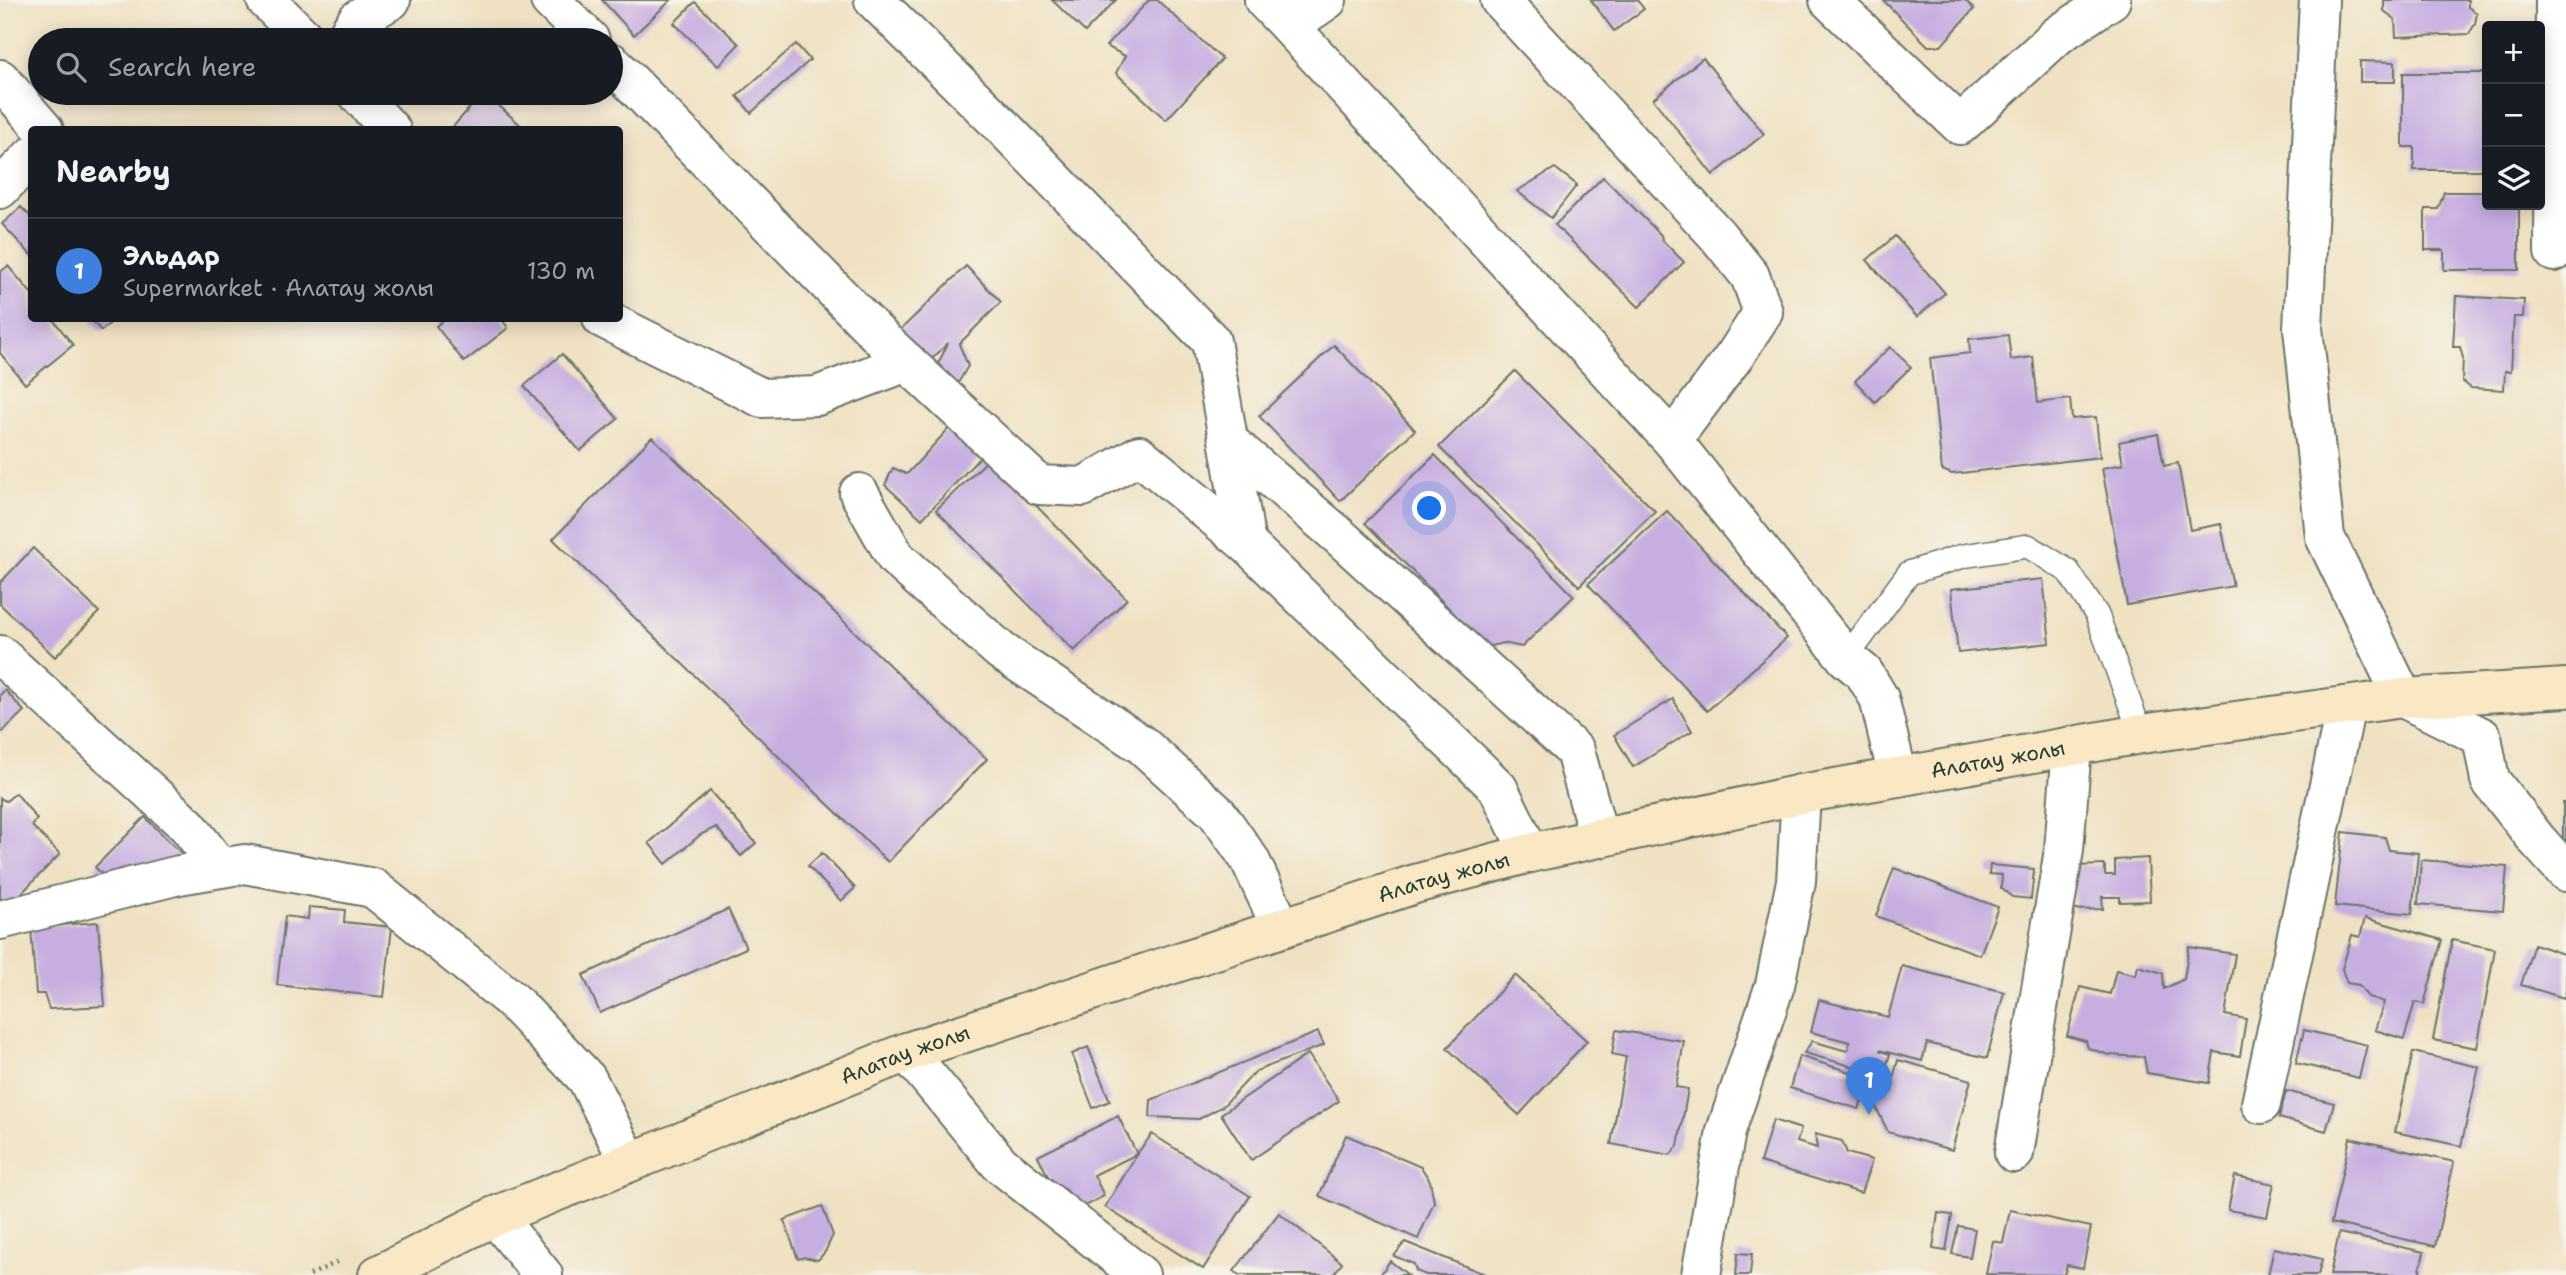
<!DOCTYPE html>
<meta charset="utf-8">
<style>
body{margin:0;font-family:"Shantell Sans",sans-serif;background:#242831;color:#f1f3f6}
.controls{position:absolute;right:21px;top:21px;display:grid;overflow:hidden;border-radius:7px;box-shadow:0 4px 18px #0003}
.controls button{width:63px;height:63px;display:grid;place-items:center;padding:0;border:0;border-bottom:2px solid #363941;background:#171b24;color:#f1f3f6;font:35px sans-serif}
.you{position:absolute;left:1430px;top:509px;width:24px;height:24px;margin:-18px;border:5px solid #fff;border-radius:50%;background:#1a73e8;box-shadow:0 0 0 10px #1a73e833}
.badge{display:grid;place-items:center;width:46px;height:46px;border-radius:50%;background:#0b8043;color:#fff;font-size:23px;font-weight:700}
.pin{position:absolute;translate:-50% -58px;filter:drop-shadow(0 2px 4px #0008)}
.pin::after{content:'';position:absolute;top:37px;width:24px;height:21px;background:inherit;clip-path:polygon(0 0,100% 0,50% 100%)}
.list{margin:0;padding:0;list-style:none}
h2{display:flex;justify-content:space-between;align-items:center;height:91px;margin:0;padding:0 28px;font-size:30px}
h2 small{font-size:23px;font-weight:400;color:#9ea1a6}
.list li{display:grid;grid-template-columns:46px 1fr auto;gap:21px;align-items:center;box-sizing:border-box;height:105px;padding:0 28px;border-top:2px solid #363941}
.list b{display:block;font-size:26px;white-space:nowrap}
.list p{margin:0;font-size:23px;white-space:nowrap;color:#9ea1a6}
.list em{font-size:23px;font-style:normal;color:#9ea1a6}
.icon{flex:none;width:38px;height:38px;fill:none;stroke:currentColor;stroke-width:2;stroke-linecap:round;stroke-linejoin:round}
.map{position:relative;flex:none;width:2566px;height:1275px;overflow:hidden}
.search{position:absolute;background:#171b24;box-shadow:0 4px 18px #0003;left:28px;top:28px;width:595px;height:77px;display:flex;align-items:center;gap:18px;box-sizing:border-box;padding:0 24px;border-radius:38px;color:#9ea1a6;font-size:26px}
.panel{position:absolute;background:#171b24;box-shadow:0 4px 18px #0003;left:28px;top:126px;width:595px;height:196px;border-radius:7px}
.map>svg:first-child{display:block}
</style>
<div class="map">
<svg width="2566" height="1275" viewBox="0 0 2566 1275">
<rect width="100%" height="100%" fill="#f7f3e8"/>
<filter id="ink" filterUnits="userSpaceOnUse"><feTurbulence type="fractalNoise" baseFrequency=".0143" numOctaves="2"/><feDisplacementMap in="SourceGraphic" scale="14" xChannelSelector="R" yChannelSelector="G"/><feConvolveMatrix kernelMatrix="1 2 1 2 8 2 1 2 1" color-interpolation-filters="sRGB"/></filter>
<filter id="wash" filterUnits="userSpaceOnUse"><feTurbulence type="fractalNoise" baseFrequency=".00686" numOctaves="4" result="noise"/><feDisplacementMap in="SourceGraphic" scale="28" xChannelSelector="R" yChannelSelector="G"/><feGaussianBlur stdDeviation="1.57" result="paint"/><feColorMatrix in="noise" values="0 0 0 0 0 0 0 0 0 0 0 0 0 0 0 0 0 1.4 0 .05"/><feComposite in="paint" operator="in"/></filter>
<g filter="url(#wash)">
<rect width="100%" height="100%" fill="#f0e1c3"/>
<g id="blocks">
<!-- building -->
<g fill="#c7aee1">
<polygon points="602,0 671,0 634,35"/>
<polygon points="1052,0 1116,0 1085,32"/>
<polygon points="1149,0 1157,0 1222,59 1166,120 1116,73 1125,56 1106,46"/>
<polygon points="1591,0 1637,0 1644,9 1614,31"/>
<polygon points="1883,0 1965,0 1974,9 1941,46 1928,46"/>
<polygon points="2384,0 2468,0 2468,7 2477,13 2475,24 2469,34 2396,37 2395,19 2384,11"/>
<polygon points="695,2 739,44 718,66 674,23"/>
<polygon points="796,44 810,60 751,113 737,96"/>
<polygon points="1703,58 1764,134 1713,175 1653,99"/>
<polygon points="2360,61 2395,62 2395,82 2360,82"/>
<polygon points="2403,73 2487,73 2487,170 2414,170 2414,147 2403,147"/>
<polygon points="483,93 485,93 526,130 450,130"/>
<polygon points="1555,168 1577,185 1551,218 1517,191"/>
<polygon points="1603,177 1661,235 1662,240 1684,262 1639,307 1555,225"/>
<polygon points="2444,192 2487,192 2487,205 2519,205 2519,270 2444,270 2444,250 2425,250 2425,209 2438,209"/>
<polygon points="21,207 32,218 32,256 2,224"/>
<polygon points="1895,236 1945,293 1917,317 1867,260"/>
<polygon points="8,266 32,294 32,318 52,318 73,345 25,384 0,353 0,272"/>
<polygon points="966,266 1001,302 959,344 968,366 957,385 937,366 948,343 925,366 895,335"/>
<polygon points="2456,296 2524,300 2523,317 2514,317 2511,371 2505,371 2504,390 2471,388 2462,381 2463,358 2460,347 2453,347"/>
<polygon points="90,318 116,318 101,331"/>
<polygon points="446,318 501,318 508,328 464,362 436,326"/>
<polygon points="2008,335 2011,360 2033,357 2038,403 2070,399 2072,419 2096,417 2100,457 1952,474 1942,470 1930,358 1970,353 1969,339"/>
<polygon points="1334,345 1415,430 1340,501 1259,416"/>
<polygon points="1890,347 1911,367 1875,402 1855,381"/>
<polygon points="562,354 618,419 580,451 524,386"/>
<polygon points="1515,371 1655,511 1579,586 1439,447"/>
<polygon points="952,425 983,454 922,519 885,485 893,468 907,474"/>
<polygon points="2158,434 2164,466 2178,463 2190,530 2221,524 2233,586 2127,605 2102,468 2123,464 2119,442"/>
<polygon points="652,437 987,759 888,862 553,539"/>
<polygon points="1435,455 1574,596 1522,647 1503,643 1487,647 1365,523"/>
<polygon points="990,458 1127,599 1074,651 936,510"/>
<polygon points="1667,511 1787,638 1707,711 1588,584"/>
<polygon points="33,548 99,612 55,657 0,604 0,583"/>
<polygon points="2043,579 2050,643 1958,653 1951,589"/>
<polygon points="5,690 24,711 0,734 0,695"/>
<polygon points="1673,699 1692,731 1633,767 1614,735"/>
<polygon points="710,791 756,843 741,856 716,827 700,835 666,864 649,843"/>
<polygon points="16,793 37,819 32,826 60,854 7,908 0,901 0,798 6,801"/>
<polygon points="2563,803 2566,803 2566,841 2563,839"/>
<polygon points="145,817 186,858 113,885 95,867"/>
<polygon points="2343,832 2385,837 2389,850 2418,853 2412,914 2335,906"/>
<polygon points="822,853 855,888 841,901 808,866"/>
<polygon points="2148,858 2150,901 2120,902 2120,897 2102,897 2103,909 2074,910 2073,866 2105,865 2105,875 2115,875 2115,860"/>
<polygon points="2421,860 2507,867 2503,911 2418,904"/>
<polygon points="1990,865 2034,869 2031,899 2012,897 2001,888 2002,875 1989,874"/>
<polygon points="1894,868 1998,907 1980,955 1876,916"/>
<polygon points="309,907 345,910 344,922 392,927 384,997 277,985 285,916 308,919"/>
<polygon points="728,909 746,948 600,1013 583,975"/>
<polygon points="2365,918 2442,940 2424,1004 2415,1002 2404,1039 2375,1030 2384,1002 2368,997 2359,985 2347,983 2342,969 2352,935 2360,937"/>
<polygon points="98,922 105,1006 49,1009 44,994 36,994 31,927"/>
<polygon points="2452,940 2495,949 2477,1048 2433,1040"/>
<polygon points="2534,944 2566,955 2566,991 2564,998 2521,985"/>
<polygon points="2189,947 2235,954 2225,1015 2246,1019 2240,1056 2214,1052 2209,1083 2147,1073 2144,1057 2109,1055 2088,1048 2086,1041 2067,1036 2080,987 2110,994 2116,970 2136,975 2138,966 2163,973 2164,989 2184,979"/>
<polygon points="1902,966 2004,992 1987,1058 1927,1043 1922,1061 1879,1050 1890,1054 1884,1075 1804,1053 1812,1041 1847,1051 1850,1042 1811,1032 1819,1000 1888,1017"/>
<polygon points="1515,975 1587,1041 1519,1115 1447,1048"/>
<polygon points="1616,1030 1684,1041 1676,1087 1688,1089 1678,1146 1670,1155 1611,1144 1626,1057 1612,1054"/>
<polygon points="2304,1030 2367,1045 2359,1078 2296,1063"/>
<polygon points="1318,1032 1324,1045 1256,1071 1223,1106 1199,1119 1150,1117 1151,1100"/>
<polygon points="1088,1047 1110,1101 1093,1108 1072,1054"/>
<polygon points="2413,1052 2479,1067 2461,1146 2395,1132"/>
<polygon points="1308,1054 1339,1101 1251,1160 1221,1114"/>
<polygon points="1799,1056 1869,1078 1859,1109 1790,1088"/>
<polygon points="1898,1060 1971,1080 1952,1150 1888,1132 1875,1105 1880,1088 1890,1090"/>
<polygon points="2286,1091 2334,1103 2326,1131 2279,1118"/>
<polygon points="1118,1116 1137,1154 1094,1175 1104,1196 1067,1215 1038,1156"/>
<polygon points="1773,1120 1801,1129 1797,1142 1817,1148 1815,1134 1842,1141 1847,1153 1872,1160 1861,1193 1760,1162"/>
<polygon points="1152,1134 1250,1196 1203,1269 1105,1207 1137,1154"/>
<polygon points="1346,1135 1421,1167 1430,1181 1434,1202 1418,1239 1319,1196"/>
<polygon points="2350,1138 2454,1162 2435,1246 2331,1223"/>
<polygon points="2235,1176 2274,1184 2267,1217 2228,1210"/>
<polygon points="822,1206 833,1235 825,1252 818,1260 804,1257 798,1259 784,1220"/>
<polygon points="2010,1210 2091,1227 2083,1268 2067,1265 2064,1275 1986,1274 1993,1241 2003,1243"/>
<polygon points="1279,1213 1342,1263 1333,1275 1239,1275 1234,1271"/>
<polygon points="1938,1213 1952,1215 1946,1251 1933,1249"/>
<polygon points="1958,1226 1975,1229 1970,1257 1952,1254"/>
<polygon points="2339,1233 2424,1252 2419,1275 2330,1275"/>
<polygon points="1405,1242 1487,1275 1426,1275 1416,1271 1414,1264 1394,1256"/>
<polygon points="2274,1248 2322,1259 2318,1275 2268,1275"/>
<polygon points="1738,1253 1752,1254 1750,1275 1736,1275"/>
<polygon points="1390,1261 1408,1275 1380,1275"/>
</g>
</g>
</g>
<g filter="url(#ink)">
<use href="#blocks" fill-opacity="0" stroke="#687666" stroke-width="2"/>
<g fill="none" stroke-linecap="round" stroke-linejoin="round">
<defs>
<polyline id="service" points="1846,658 1909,573 1963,556 2028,546 2068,571 2097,615 2141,734"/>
<g id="minor">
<polyline points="266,0 306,40"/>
<polyline points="550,0 590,40"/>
<polyline points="874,0 1002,126 1211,341 1246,543 1498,788 1530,853"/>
<polyline points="1264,0 1289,26"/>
<polyline points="1327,0 1289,26 1672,440 1846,658 1864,673 1879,698 1898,777"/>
<polyline points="1500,0 1717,235 1750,276 1763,312 1736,354 1672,440"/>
<polyline points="1829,0 1960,125 2058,35 2111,0"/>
<polyline points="2319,0 2303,328 2325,537 2403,698 2482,737 2490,780 2537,840 2566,872"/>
<polyline points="344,40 357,20 391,0"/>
<polyline points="611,62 885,342 1039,485 1083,487 1139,455 1246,543"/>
<polyline points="0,79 44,130"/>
<polyline points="357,93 391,130"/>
<polyline points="0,189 32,156"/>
<polyline points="2554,252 2555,0"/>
<polyline points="602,318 762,398 817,396 907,362"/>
<polyline points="1229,442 1339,536 1575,751 1599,838"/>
<polyline points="859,493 896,558 1001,651 1142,745 1217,813 1250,860 1281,927"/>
<polyline points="0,655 188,826 220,868"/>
<polyline points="0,920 179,875 245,864 373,888 513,1001 587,1079 629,1162"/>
<polyline points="907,1052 1000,1164 1140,1275"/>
<polyline points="2261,1104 2346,706"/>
<polyline points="2014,1153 2064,850 2072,746"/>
<polyline points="495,1216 543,1275"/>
<polyline points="1701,1275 1726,1131 1775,985 1796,881 1801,794"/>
</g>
<g id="secondary">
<path id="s1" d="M 378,1275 L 495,1216 L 907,1052 L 1415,884 L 1530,853 L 1801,794 L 2141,734 L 2403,698 L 2566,688"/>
</g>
</defs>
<!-- service casing -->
<use href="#service" stroke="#687666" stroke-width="26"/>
<!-- minor casing -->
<use href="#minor" stroke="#687666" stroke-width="42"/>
<!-- secondary casing -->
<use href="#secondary" stroke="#687666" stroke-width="42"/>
<!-- path -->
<polyline stroke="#687666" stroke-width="4.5" stroke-dasharray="2 5" stroke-linecap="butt" points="310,1275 341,1260"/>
<!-- service -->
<use href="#service" stroke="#fff" stroke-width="23"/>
<!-- minor -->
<use href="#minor" stroke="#fff" stroke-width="38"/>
<!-- secondary -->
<use href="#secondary" stroke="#fae7c3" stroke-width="38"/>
</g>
</g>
<g text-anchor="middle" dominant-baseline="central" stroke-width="5" stroke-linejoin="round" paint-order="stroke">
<!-- street labels -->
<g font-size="21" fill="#1f3d34" stroke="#f7f3e8">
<text stroke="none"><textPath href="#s1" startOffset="1706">Алатау жолы</textPath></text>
<text stroke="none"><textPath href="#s1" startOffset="1139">Алатау жолы</textPath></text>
<text stroke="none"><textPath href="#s1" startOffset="572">Алатау жолы</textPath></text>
</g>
</g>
</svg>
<div class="controls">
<button>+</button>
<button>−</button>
<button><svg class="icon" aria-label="layers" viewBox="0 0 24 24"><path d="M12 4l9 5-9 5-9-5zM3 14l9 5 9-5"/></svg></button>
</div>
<div class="you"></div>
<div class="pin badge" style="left:1869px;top:1115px;background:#3f7fe0">1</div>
<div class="search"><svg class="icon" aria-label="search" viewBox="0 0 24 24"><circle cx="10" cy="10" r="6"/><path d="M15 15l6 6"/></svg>Search here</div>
<section class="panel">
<h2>Nearby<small></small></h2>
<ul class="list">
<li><span class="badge" style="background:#3f7fe0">1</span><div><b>Эльдар</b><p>Supermarket · Алатау жолы</p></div><em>130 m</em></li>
</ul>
</section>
</div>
